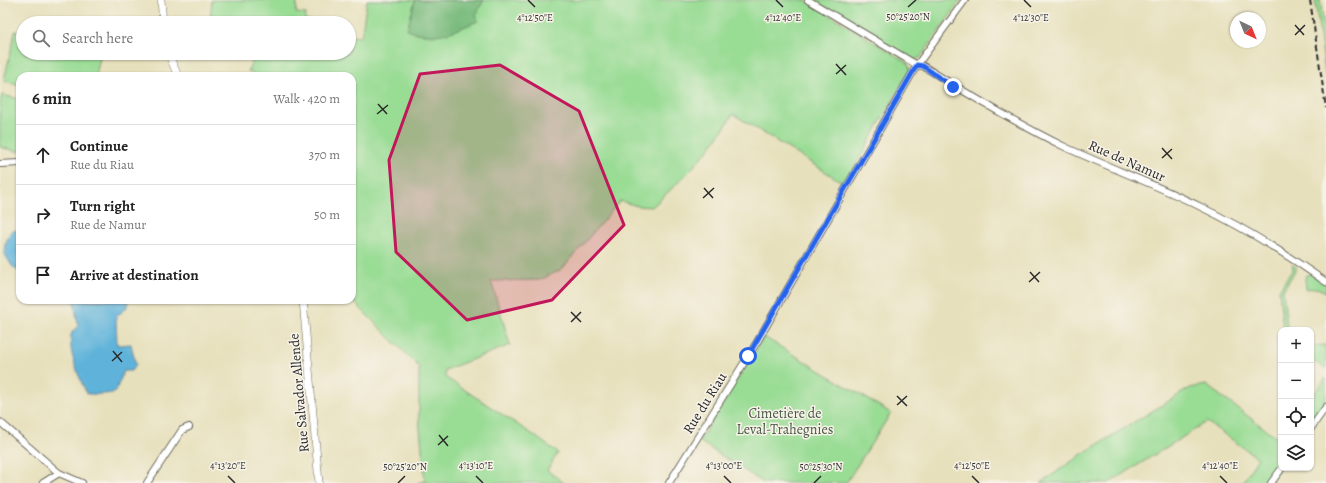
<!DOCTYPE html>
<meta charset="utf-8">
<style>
body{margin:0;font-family:Alegreya,serif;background:#f2f2f2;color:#222}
.controls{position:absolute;right:12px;bottom:12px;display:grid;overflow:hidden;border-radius:8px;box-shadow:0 1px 3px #0004}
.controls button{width:36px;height:36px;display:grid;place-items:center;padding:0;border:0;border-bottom:1px solid #e0e0e0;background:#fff;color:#222;font:20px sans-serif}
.compass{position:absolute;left:1230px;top:12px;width:36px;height:36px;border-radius:50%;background:#fff;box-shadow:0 1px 3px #0004;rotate:137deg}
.stop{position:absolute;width:12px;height:12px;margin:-9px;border:3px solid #2563eb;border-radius:50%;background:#fff}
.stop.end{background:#2563eb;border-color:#fff;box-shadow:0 1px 4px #0008}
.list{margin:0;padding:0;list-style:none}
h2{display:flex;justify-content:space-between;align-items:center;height:52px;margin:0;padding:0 16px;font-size:17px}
h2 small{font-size:13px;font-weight:400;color:#767676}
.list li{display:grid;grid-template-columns:26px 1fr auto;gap:12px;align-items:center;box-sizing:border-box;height:60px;padding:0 16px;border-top:1px solid #e0e0e0}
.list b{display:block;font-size:15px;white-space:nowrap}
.list p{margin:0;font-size:13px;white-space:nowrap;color:#767676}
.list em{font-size:13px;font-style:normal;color:#767676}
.icon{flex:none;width:22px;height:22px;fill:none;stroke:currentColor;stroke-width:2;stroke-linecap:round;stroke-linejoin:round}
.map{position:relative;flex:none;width:1326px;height:483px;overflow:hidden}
.search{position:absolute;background:#fff;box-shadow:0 1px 3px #0004;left:16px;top:16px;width:340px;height:44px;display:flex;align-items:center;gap:10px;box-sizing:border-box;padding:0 14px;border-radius:22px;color:#767676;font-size:15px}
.panel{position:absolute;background:#fff;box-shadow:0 1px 3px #0004;left:16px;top:72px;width:340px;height:232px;border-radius:12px}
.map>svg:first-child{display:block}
</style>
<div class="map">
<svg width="1326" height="483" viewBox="0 0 1326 483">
<rect width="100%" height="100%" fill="#f7f3e8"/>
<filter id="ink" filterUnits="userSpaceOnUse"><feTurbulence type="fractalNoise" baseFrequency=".025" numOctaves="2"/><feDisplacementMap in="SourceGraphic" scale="8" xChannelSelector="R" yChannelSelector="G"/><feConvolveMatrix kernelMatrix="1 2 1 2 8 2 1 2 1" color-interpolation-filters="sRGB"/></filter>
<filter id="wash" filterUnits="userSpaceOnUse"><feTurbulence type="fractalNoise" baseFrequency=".012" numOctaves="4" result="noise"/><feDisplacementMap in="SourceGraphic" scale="16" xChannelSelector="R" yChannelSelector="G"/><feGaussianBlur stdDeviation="0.9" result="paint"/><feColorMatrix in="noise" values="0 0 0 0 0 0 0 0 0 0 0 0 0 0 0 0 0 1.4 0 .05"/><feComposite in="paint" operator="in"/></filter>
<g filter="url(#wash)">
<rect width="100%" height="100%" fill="#e7e0bc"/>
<!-- green -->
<g fill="#99dc94" stroke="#628460">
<polygon points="212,0 297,0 296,13 306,14 305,20 321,21 321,23 225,23 210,21"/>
<path d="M 367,0 L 805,0 L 908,63 L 910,70 L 845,184 L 733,114 C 712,150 683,179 652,207 L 638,206 L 620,201 L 562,269 L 540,280 L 491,281 L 510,345 L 445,370 L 445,377 L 532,434 L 558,453 L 547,470 L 564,483 L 418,483 L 425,481 L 419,418 L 419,367 L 352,300 L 352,76 L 258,76 L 248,71 L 255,53 L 349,53 L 349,36 L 361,37 Z"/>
<polygon points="813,0 961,0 920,58 914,60"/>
<polygon points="1315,0 1320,0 1326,41 1326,78"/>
<polygon points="15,31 23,33 23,53 101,53 96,76 20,76 20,85 4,81"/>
<polygon points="2,95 20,99 20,152 0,147 0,103"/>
<polygon points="1292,264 1297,268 1283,290 1287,328 1292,328 1292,330 1283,330 1279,290 1293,269"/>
<polygon points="1310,274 1326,284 1326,292 1317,288 1306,289 1305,279 1306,275"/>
<polygon points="764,337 891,413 846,483 764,483 699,441"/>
<polygon points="1326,345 1326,369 1311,360 1311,346"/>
<polygon points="1326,378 1326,404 1311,425 1311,398"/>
<polygon points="1206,385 1276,437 1281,436 1281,466 1269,483 1242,483 1258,458 1207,422 1109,483 1041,483 1082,454 1190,388"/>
</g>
<!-- forest -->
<path fill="#7abc7e" stroke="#527454" d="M 415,0 L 484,0 L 476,15 L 478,21 C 451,32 437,41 407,30 Z"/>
<!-- water -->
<g fill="#5eb3da" stroke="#446f82">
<polygon points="20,230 20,273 12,266 4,253 5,244 11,231"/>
<path d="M 74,300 L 129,300 L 127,307 L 116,317 L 117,345 L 131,344 L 136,366 L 131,371 L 124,371 L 115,392 C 106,395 97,394 87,394 C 80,380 68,352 71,336 C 71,332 75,329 78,326 Z"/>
</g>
</g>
<g filter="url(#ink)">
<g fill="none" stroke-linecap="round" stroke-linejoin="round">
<defs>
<g id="minor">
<path d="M 808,0 L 917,65 L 923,66 C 969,95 1016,123 1065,147 C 1110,168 1157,185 1201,207 C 1245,228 1286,254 1326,282"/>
<polyline points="0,164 20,163"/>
<polyline points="0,422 59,473 82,483"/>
<polyline points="1311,428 1326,407"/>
<polyline points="43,483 59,473"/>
<polyline points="147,483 182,430 189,427"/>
<polyline points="669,483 757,342 917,65 965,0"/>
<polyline points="1271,483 1282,468"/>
</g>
<g id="tertiary">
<polyline points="161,0 163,23"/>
<polyline points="168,53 178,76"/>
<polyline points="303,300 319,483"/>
</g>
</defs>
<!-- minor casing -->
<use href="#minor" stroke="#6d6a5e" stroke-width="8"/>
<!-- tertiary casing -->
<use href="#tertiary" stroke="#6d6a5e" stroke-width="8"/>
<!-- minor -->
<use href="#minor" stroke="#fff" stroke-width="6"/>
<!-- tertiary -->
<use href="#tertiary" stroke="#fff" stroke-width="7"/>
<!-- rail -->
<polyline stroke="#2b2b2b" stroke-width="2" stroke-dasharray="6 3" stroke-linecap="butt" points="1310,0 1326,108"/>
</g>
</g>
<g fill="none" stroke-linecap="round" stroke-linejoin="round" filter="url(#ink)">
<!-- route -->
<polyline stroke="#2563eb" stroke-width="5" points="748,356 917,65 923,66 953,87"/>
</g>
<!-- marked area -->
<path fill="#c2185b" fill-opacity="0.2" stroke="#c2185b" stroke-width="3" stroke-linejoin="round" d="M 500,65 L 579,111 L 624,225 L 552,300 L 467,320 L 396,252 L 389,160 L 420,74 Z"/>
<!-- ticks -->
<path fill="none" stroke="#2b2b2b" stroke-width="1.5" d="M 528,0 L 535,7M 776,0 L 783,7M 1024,0 L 1031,7M 908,7 L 916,0M 1295,25 L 1304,35M 1295,35 L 1305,25M 836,64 L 846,75M 836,74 L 846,65M 378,104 L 387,114M 377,114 L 388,105M 1162,148 L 1172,159M 1162,158 L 1172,149M 704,188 L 713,198M 703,198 L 714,188M 1030,272 L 1039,282M 1029,282 L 1040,272M 571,312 L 581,322M 571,322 L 581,312M 113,351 L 122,362M 112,361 L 122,352M 897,396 L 907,406M 897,405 L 907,396M 439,435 L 448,446M 438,445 L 448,436M 228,476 L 235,483M 476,476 L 483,483M 724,476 L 731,483M 972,476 L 979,483M 1220,476 L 1227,483M 398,483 L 405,476M 814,483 L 821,476"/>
<g text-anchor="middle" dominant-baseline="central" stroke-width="3" stroke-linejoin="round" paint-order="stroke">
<!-- street labels -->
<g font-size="14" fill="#2b2b2b" stroke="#f7f3e8">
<text transform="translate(1127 161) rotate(24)">Rue de Namur</text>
<text transform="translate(299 393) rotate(-95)">Rue Salvador Allende</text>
<text transform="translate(705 403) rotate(-58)">Rue du Riau</text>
</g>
<!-- park labels -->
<g font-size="14" fill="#465745" stroke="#f7f3e8">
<text x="785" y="413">Cimetière de<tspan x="785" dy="16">Leval-Trahegnies</tspan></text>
</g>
</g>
<g font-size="10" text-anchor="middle" fill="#2b2b2b" stroke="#f7f3e8" stroke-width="3" stroke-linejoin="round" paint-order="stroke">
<text x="908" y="20">50°25'20"N</text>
<text x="535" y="21">4°12'50"E</text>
<text x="783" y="21">4°12'40"E</text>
<text x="1031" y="21">4°12'30"E</text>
<text x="228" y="469">4°13'20"E</text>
<text x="476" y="469">4°13'10"E</text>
<text x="724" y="469">4°13'00"E</text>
<text x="972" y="469">4°12'50"E</text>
<text x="1220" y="469">4°12'40"E</text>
<text x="405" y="470">50°25'20"N</text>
<text x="821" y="470">50°25'30"N</text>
</g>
</svg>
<div class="controls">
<button>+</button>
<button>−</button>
<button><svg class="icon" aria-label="locate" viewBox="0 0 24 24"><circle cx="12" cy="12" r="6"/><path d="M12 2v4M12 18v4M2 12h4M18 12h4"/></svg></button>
<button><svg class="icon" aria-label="layers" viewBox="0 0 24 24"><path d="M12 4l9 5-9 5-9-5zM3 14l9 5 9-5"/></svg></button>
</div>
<svg class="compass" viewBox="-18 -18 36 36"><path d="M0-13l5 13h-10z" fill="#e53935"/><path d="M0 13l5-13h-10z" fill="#767676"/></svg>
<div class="stop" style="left:748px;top:356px"></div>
<div class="stop end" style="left:953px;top:87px"></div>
<div class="search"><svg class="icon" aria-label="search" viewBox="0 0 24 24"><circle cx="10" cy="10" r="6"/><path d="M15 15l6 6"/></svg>Search here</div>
<section class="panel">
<h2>6 min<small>Walk · 420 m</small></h2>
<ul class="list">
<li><svg class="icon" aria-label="ahead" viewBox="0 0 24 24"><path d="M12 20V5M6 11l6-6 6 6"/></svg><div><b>Continue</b><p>Rue du Riau</p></div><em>370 m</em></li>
<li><svg class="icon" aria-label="right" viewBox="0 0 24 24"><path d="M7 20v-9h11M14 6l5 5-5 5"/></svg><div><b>Turn right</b><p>Rue de Namur</p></div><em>50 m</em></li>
<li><svg class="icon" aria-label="arrive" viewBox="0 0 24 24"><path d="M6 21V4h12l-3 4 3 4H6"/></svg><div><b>Arrive at destination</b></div></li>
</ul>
</section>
</div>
